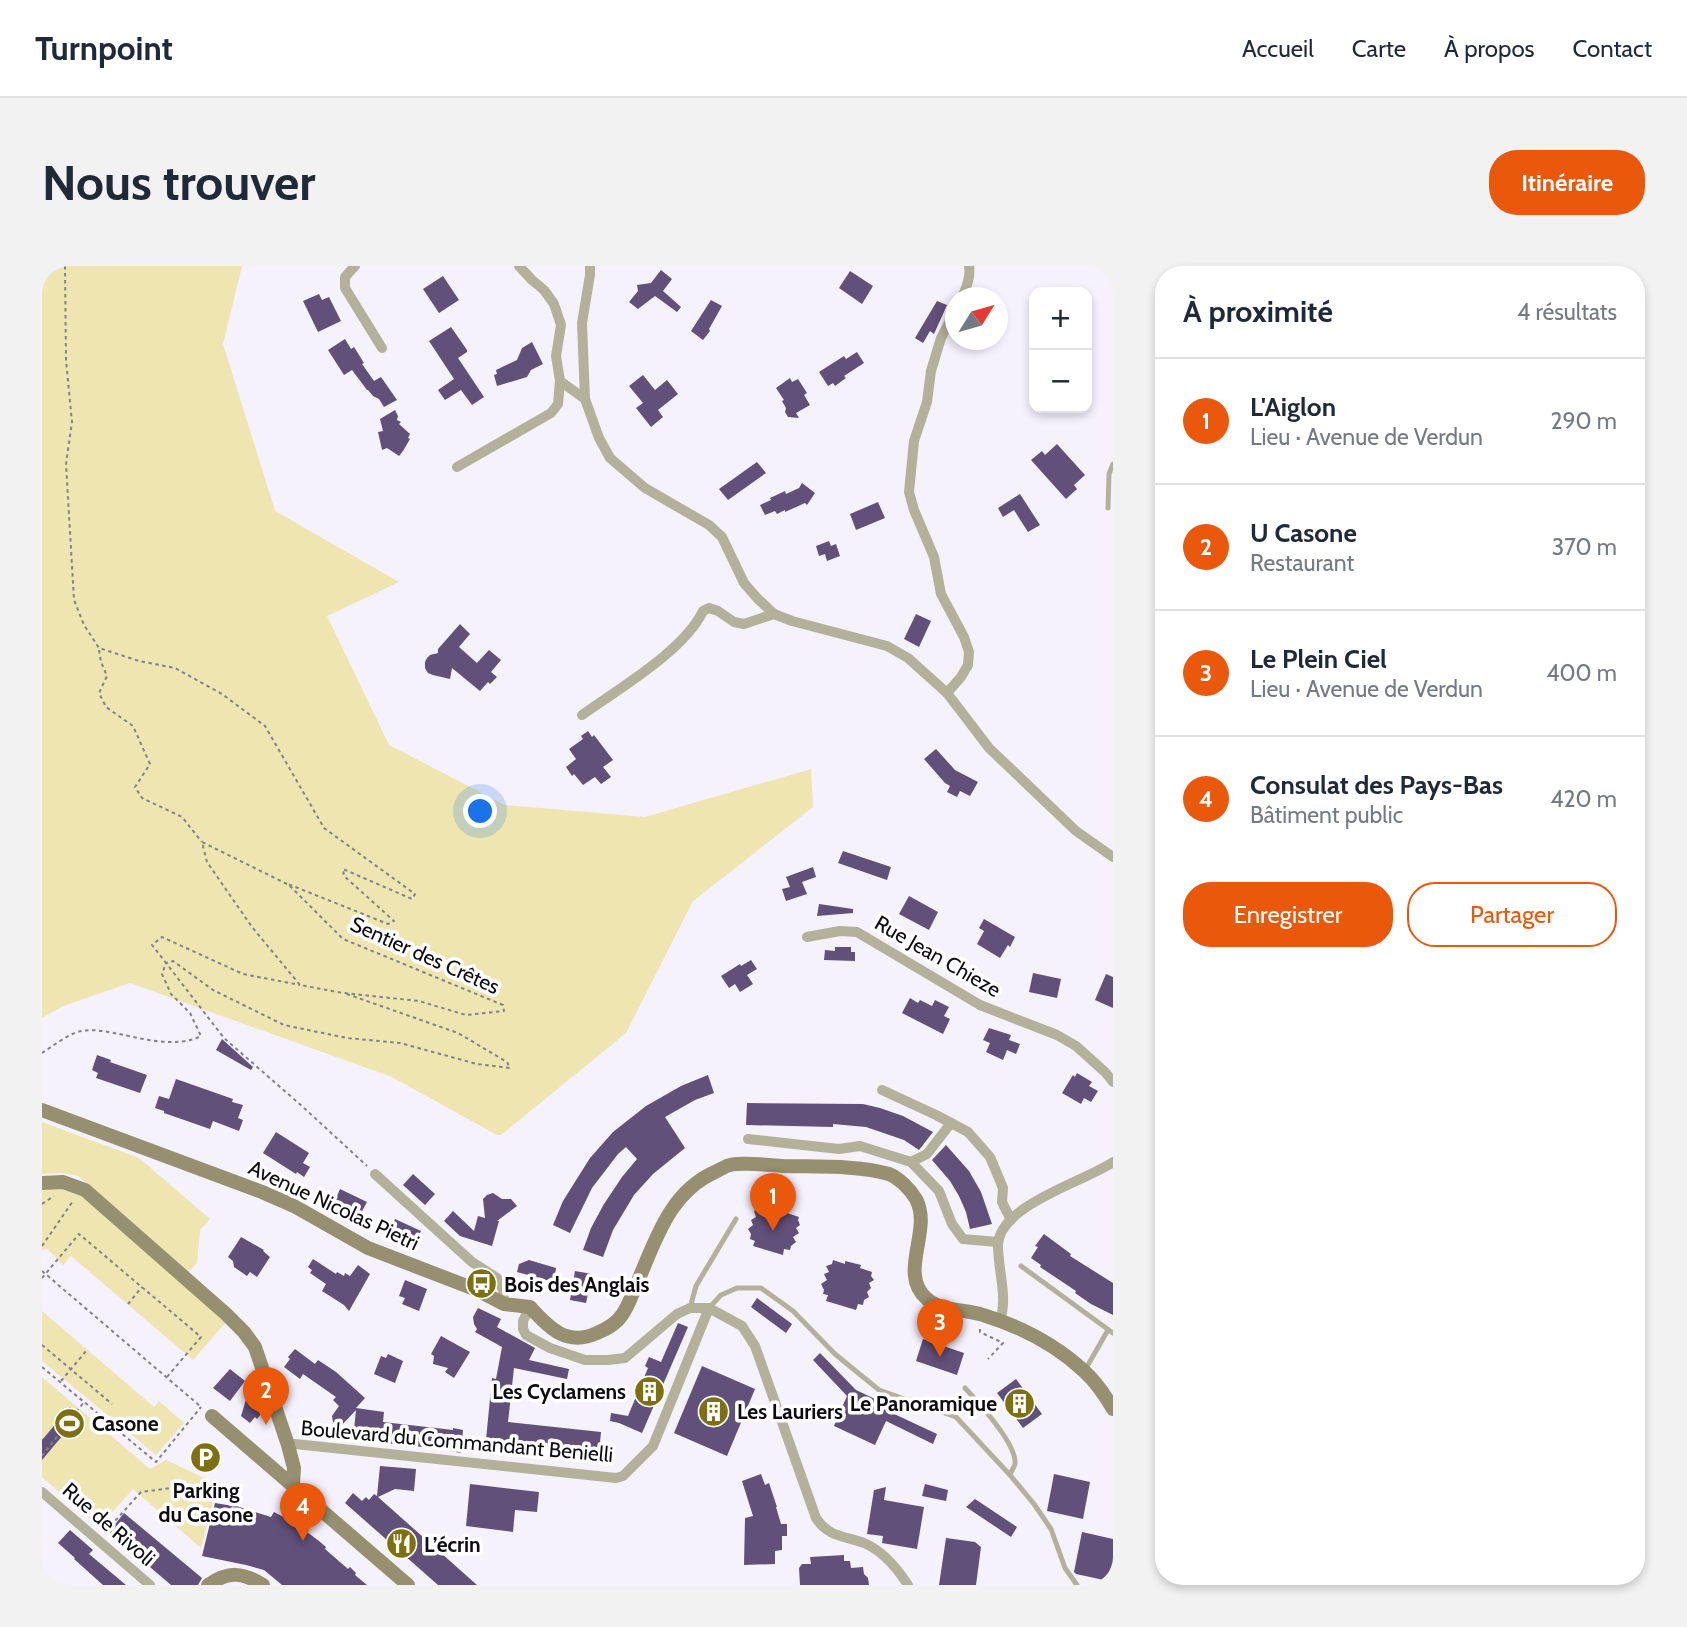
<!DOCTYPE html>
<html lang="fr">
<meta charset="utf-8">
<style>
body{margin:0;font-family:Cabin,sans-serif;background:#f2f2f3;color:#1f2937}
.controls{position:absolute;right:21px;top:21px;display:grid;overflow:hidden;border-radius:14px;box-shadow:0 4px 10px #0003}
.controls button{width:63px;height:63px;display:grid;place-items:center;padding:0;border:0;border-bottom:2px solid #e0e1e3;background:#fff;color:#1f2937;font:35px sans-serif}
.compass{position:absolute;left:903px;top:21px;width:63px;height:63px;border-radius:50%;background:#fff;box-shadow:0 4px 10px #0003;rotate:53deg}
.you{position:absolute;left:439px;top:546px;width:24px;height:24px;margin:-18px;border:5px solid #fff;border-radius:50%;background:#1a73e8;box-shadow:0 0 0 10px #1a73e833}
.badge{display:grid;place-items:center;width:46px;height:46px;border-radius:50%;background:#ea580c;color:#fff;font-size:23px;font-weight:700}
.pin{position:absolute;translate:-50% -58px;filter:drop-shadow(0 2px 4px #0008)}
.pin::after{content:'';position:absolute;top:37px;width:24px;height:21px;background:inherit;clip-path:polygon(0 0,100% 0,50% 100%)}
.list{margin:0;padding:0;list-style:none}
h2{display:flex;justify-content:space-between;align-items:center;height:91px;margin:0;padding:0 28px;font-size:30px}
h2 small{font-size:23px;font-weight:400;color:#747a83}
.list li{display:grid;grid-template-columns:46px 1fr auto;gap:21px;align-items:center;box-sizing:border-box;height:126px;padding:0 28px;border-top:2px solid #e0e1e3}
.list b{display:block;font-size:26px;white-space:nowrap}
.list p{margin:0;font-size:23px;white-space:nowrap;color:#747a83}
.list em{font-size:23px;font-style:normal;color:#747a83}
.actions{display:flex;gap:14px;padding:21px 28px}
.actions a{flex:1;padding:16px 0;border:2px solid #ea580c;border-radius:28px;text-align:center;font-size:24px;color:#ea580c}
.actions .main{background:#ea580c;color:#fff}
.map{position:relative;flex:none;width:1071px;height:1319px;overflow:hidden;border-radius:28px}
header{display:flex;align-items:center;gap:42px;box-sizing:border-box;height:98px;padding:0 35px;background:#fff;border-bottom:2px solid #e0e1e3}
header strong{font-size:33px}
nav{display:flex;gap:38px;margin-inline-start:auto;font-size:24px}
.intro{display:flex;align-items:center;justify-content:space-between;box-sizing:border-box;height:168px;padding:0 42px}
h1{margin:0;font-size:49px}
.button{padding:18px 32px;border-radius:28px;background:#ea580c;color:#fff;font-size:24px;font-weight:700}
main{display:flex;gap:42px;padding:0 42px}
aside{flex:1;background:#fff;border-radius:28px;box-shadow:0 4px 10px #0003}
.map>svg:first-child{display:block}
</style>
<header>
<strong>Turnpoint</strong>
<nav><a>Accueil</a><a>Carte</a><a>À propos</a><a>Contact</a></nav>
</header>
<div class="intro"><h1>Nous trouver</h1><a class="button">Itinéraire</a></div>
<main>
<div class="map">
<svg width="1071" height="1319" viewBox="0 0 1071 1319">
<rect width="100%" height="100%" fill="#f5f1fd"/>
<!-- green -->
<g fill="#eee5b1">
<polygon points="0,0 200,0 181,78 233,245 357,316 285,350 347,479 463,539 603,551 769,503 771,541 651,635 584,767 459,869 455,869 350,811 88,717 21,740 0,752"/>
<polygon points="0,856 97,892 168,953 158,964 155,997 146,1006 36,910 19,907 0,908"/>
<polygon points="0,922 25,922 43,932 184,1056 151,1094 29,990 21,999 5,983 0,984"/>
<polygon points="0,1045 112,1141 117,1135 142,1157 114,1189 0,1095"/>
<polygon points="0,1111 108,1203 124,1194 177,1219 172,1232 159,1282 91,1223 57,1261 0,1211"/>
</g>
<!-- building -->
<g fill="#615079">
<polygon points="619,4 630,13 621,25 639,41 635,46 613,30 596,43 587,36 596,25 595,19 609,17"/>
<polygon points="808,5 831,20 820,38 797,22"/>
<polygon points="401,10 417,34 397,47 381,23"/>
<polygon points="277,28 280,34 287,31 299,55 276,66 261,35"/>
<polygon points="669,34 680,40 667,63 668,65 661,74 649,65"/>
<polygon points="895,35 905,39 892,68 888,65 881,77 873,72"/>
<polygon points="409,61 425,84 425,86 416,92 442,131 430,139 419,124 403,134 396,124 412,113 387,75"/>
<polygon points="303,73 309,83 312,81 322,97 320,98 332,115 339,111 355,134 342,141 337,133 331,130 326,124 325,124 310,104 302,109 286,84"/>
<polygon points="490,76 501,98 489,104 485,111 455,120 452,109 455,108 454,104 475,94 480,82"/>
<polygon points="815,86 822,97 802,110 804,112 793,120 791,117 786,120 777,106 802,90 804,93"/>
<polygon points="601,109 613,124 625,114 636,128 616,144 621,151 609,161 594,142 601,137 587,120"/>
<polygon points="748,112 750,116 756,113 765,127 762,129 768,139 754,147 757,152 746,151 743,146 744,142 740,135 742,134 734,122"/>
<polygon points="353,144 356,150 355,154 359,156 357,158 368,168 366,172 368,173 361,185 357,190 345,182 340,184 336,166 341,165 338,153"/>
<polygon points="1015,178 1043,209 1032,219 1035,223 1024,233 989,194 1000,185 1003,189"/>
<polygon points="715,196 724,207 686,234 677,223"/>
<polygon points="760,217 773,227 765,239 763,237 743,246 743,244 735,248 733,245 723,249 718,239 729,234 728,232 743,225 744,228 757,222"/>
<polygon points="978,228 998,259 986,266 972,244 961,251 956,242"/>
<polygon points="836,236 843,252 814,264 808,248"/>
<polygon points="787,275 789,280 794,278 798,290 785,295 783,288 777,290 774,280"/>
<polygon points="874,348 889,355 877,381 862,373"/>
<polygon points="418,358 428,368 417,381 435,397 447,384 459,394 449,406 455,411 448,418 446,416 438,425 410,402 408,413 391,409 386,407 383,402 383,396 385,392 388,389 396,387 396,383"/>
<polygon points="546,465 550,471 552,469 571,494 561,501 569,511 559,518 553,511 541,519 532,508 530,510 524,501 534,493 527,483 541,473 539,470"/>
<polygon points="894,483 913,504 936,516 928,530 918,525 915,531 905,526 908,520 903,517 882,493"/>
<polygon points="801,585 849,601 845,614 796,597"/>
<polygon points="771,601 774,611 760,616 765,628 744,635 740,623 748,621 744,611"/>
<polygon points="867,630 896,646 887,664 857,648"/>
<polygon points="777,638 811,643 811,647 775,650"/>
<polygon points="942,653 973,671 968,681 966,679 958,692 935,678 942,665 937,662"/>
<polygon points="793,681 809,681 809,686 813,686 813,695 782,694 783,684 793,685"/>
<polygon points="709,694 715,703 705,709 711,718 698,726 693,718 687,722 679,710 698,698 699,700"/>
<polygon points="991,707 1019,713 1015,732 987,726"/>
<polygon points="1064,708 1071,711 1071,742 1053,734"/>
<polygon points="868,732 876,737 878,734 890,740 893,734 907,741 902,750 908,753 901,768 860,747"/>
<polygon points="947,762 969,769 967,774 978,778 974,788 965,784 961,794 944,786 948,777 941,774"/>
<polygon points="180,773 211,801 209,804 174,784"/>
<polygon points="55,789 69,794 68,796 105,809 98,827 54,812 56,807 50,804"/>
<polygon points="1035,807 1050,816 1047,820 1056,825 1049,836 1042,832 1039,838 1020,827 1031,809 1033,811"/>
<polygon points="666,809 672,827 653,834 623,851 643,882 611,908 592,929 571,964 561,991 541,984 549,962 562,938 580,911 595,893 584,881 576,888 550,922 528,967 511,959 521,935 548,892 571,866 604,840 639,820"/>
<polygon points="134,813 191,833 190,836 201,839 196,852 201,854 197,865 171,855 168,863 122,847 122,845 113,842 117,830 127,833"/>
<polygon points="705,837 821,838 838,842 861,850 891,866 877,884 862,874 824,861 791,858 791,861 704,859"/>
<polygon points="234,866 267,887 261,897 268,901 262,911 255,906 254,908 221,887"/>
<polygon points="904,879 927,905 939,926 950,958 928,963 924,946 917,930 908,915 890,894"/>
<polygon points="371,908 393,928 383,939 361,919"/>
<polygon points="298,923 325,936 318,949 292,937"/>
<polygon points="451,927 460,933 469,933 475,940 455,955 457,955 450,980 418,970 402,955 411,945 432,965 436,950 443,952 441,933 445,929"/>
<polygon points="717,939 730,943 730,939 746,944 745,947 757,951 756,954 758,959 754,962 757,967 751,971 754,976 749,980 748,984 742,983 741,989 711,980 713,975 708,973 709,968 706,963 711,959 709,954 714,951 712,945 716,943"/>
<polygon points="353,953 379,965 373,979 347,967"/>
<polygon points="1002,968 1029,988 1028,990 1071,1017 1071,1049 1049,1038 1033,1027 1034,1025 998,1001 999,999 989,992 996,981 993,980"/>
<polygon points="199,971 222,984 221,985 228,991 215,1011 208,1006 205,1010 192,1001 191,995 186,991"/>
<polygon points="271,993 294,1008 295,1006 302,1010 303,1007 308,1010 316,999 328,1008 307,1045 302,1039 280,1025 284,1018 268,1007 270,1004 266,1001"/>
<polygon points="487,994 514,1002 512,1016 475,1006 477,998"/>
<polygon points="791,994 803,998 803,995 819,999 818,1002 830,1006 829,1010 832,1014 827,1017 829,1022 825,1026 827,1031 822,1034 821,1039 816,1038 814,1044 784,1035 786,1029 781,1028 782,1024 779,1018 785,1014 782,1008 787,1006 784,1000 790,998"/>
<polygon points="533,1005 550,1008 544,1037 528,1034"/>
<polygon points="363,1014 385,1023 377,1045 360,1038 363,1032 357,1030"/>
<polygon points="715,1032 750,1058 744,1067 709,1041"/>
<polygon points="436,1042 459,1053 455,1061 493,1082 487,1094 527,1103 525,1113 472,1102 466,1156 559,1166 557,1187 444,1174 450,1112 454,1113 460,1081 433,1066 435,1063 432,1058 431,1051"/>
<polygon points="636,1057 646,1061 600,1167 577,1157 568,1155 569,1147 586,1150 606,1102 603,1100 607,1091 619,1096"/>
<polygon points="399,1070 428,1086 412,1112 403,1106 406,1102 391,1098 392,1090 389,1088"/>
<polygon points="881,1073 922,1087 915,1109 874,1095"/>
<polygon points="253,1083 273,1098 276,1094 294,1106 323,1132 314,1142 342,1146 341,1156 411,1164 411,1162 421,1164 419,1187 391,1182 311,1174 314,1144 298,1161 291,1156 290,1150 297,1140 291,1134 294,1131 261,1108 258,1113 242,1101 248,1093 246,1091"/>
<polygon points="778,1087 814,1124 850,1141 848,1146 895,1168 891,1178 844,1155 833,1179 792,1160 805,1130 771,1094"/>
<polygon points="346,1088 361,1095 353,1117 332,1108 339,1090 344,1092"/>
<polygon points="660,1100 713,1123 685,1190 632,1167"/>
<polygon points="188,1103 203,1115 188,1135 171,1122"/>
<polygon points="974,1113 1000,1148 981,1162 955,1127"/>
<polygon points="206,1127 223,1143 215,1153 213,1151 208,1157 199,1150"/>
<polygon points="28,1141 37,1150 0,1194 0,1174"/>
<polygon points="338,1200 374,1203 372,1225 353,1223 336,1231 435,1319 396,1319 303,1237 311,1227 320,1235 324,1231 327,1234 332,1228 335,1230"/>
<polygon points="719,1208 723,1219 727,1217 735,1241 734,1241 739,1258 745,1258 745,1270 740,1270 740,1284 733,1285 733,1298 702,1299 703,1252 711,1250 700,1215"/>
<polygon points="1012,1208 1048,1216 1041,1253 1005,1245"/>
<polygon points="428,1218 497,1226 495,1246 473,1244 471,1266 424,1260"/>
<polygon points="883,1218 906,1224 904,1235 880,1230"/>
<polygon points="844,1221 842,1234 882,1241 875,1283 840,1277 841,1270 825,1268 832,1224"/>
<polygon points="933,1233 975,1261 969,1271 924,1241"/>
<polygon points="173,1237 191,1240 191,1239 229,1251 232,1246 253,1257 277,1275 284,1281 283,1283 306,1303 308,1301 314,1307 313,1309 325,1319 240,1319 222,1304 204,1299 160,1290"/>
<polygon points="82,1247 160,1312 156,1319 129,1319 67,1266"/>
<polygon points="28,1264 51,1284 47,1288 84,1319 61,1319 32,1293 33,1292 16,1277"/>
<polygon points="1040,1266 1071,1273 1071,1316 1034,1308 1032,1306"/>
<polygon points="904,1272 933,1276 939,1281 934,1319 897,1319"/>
<polygon points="802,1289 802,1295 808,1295 809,1302 821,1301 822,1308 826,1312 827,1319 758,1319 757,1302 760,1298 769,1298 768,1291"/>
</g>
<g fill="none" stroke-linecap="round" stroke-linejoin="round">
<!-- path -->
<g stroke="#84818a" stroke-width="2" stroke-dasharray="3.5 3.5" stroke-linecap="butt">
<polyline points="23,0 24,94 30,156 24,198 32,334 42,359 57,382 97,395 133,402 180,428 223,460 282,562 373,628 370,633 301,603 302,610 352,655 346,658 246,618 301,673 461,739 462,745 424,749 377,735 302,727 416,767 465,796 468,802 435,798 358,777 305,772 242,759 171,724 131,695 124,697 182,772 261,841 325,900"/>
<polyline points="57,384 59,396 65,410 57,427 64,441 91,460 108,498 93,521 100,532 140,551 160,576"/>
<polyline points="245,618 160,576 165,596 210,661 258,719 301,727"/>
<path d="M 0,787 C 11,780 26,768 39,765 C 50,763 61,765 72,767 C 99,772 133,783 159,770 L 148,747 L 129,728 L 120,708 L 124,697 L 110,679 L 120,671 L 201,708 L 258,719"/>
<polyline points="0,938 12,930"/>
<polyline points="0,980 31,935"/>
<polyline points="0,1005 158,1140"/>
<polyline points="0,1012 37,968 159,1071 125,1111"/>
<polyline points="86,1038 100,1021"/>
<polyline points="938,1063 938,1066 961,1077 946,1093"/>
<polyline points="0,1079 70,1138"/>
<polyline points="0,1101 114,1196 159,1141"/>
<polyline points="19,1115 45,1084"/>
<polyline points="0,1190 42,1136"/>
<polyline points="64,1265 99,1226 137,1221 179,1228 194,1226"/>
</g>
<!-- lane -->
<g stroke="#b4b19b" stroke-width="5">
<polyline points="1066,242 1067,208 1071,198"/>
<polyline points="979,1000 1071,1067"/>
<polyline points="648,1042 654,1020 694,953"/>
<polyline points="667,1042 679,1029 695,1022 719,1022 751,1045 793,1088 837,1124 914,1151 968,1209 992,1238 1009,1263 1023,1302 1035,1319"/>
<polyline points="1043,1104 1066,1064"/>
<path d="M 923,1122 C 937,1137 975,1178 973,1198 C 972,1202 969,1205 968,1209"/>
</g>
<!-- street -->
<g stroke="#b4b19b" stroke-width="10">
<polyline points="313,0 303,11 303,22 340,82"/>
<polyline points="477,0 490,14 502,24 512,38 519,59 514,90 518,115 543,133"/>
<polyline points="548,0 548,9 540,57 543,133 557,172 568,192 603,222 667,259 680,271 702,317 715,332 732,348"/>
<path d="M 920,32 C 924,22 929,11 927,0"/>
<polyline points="415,201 509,147 516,138 518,115"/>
<polyline points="905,427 919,411 926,399 927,386 922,371 899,328 892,291 872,244 867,226 872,175 885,136 889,105 899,72 914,43"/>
<path d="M 540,449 C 576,423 642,385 661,345 L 667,342 L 676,345 L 692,356 L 702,358 L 732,348 L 750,355 L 845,380 L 866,392 L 905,427 L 947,482 L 1034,565 L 1071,591"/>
<polyline points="765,671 798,665 815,666 938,739 1015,769 1034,780 1063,806 1071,816"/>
<polyline points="840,824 894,849 926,866 948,891 961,922 960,936 969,954"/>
<polyline points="706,873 797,883 818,880 869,896 897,925 910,958 921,973 956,976"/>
<polyline points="869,896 885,888 909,857"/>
<polyline points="333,908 430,996 455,1012 461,1024 462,1038"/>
<path d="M 488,1041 L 481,1055 L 481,1063 L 484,1069 L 508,1082 L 543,1094 L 566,1094 L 583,1092 L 635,1048 L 648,1042 L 667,1042 L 700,1060 L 713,1080 L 774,1252 C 786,1271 803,1270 822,1277 C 841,1285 855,1302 866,1319"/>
<path d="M 958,1055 C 966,1031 956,1005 956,979 C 957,939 1044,915 1071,896"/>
<polyline points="246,1179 253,1178 574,1212 581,1210 611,1180 667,1042"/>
<polyline points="0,1226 108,1319"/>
</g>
<!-- secondary -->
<g stroke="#969070" stroke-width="14">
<path d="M 0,844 L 220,926 L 252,940 L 326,982 L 435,1024 L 462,1038 L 488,1041 C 507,1062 525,1081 555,1067 C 565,1063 574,1058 580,1049 C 587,1039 591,1026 596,1015 C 614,973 628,926 673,906 C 678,904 683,900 688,899 C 703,896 725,899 741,900 C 773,901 817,899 847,908 C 857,912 868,923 874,933 C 891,965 855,1007 885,1033 C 899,1046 924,1043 941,1049 C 977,1060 1014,1079 1042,1105 C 1054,1116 1063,1129 1071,1143"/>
<polyline points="0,917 21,916 43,924 184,1048 202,1066 213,1081 246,1179 252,1202 251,1218"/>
<polyline points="170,1150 366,1319"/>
<path d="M 166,1319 C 187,1305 200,1306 221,1319"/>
</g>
</g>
<!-- icons -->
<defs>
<symbol id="bus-disc" viewBox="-11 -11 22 22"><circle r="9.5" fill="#7f700f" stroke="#fff"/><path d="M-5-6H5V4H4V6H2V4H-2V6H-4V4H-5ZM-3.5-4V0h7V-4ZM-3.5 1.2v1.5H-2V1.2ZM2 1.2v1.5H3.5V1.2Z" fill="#fff"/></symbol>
<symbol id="building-disc" viewBox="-11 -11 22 22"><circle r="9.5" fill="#7f700f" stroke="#fff"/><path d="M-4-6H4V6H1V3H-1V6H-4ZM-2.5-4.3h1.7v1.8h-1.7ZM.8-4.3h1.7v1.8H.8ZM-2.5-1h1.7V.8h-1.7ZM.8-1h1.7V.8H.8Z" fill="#fff"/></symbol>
<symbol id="stadium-disc" viewBox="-11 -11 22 22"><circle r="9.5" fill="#7f700f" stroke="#fff"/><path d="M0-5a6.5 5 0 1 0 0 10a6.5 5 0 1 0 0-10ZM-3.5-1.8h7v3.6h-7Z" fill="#fff"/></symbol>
<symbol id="parking-disc" viewBox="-11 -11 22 22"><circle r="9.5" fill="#7f700f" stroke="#fff"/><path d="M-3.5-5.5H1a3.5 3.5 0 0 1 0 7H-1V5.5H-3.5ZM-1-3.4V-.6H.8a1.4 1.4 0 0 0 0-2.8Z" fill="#fff"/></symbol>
<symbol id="restaurant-disc" viewBox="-11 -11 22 22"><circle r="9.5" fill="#7f700f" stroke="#fff"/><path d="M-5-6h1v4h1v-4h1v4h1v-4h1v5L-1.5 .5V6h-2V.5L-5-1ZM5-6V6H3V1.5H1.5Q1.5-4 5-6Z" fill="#fff"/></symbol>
</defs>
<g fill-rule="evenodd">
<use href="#bus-disc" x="422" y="1000" width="35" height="35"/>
<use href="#building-disc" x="590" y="1108" width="35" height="35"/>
<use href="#building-disc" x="960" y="1120" width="35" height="35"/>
<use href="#building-disc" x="654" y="1128" width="35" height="35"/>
<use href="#stadium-disc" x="10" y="1140" width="35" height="35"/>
<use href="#parking-disc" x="146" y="1174" width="35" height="35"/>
<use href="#restaurant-disc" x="342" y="1260" width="35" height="35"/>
</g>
<g text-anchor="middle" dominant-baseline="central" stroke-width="7" stroke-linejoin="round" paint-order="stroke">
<!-- street labels -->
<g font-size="21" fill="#0e0c12" stroke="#fff">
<text transform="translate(383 689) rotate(24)">Sentier des Crêtes</text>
<text transform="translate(896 690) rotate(30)">Rue Jean Chieze</text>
<text transform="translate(292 939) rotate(25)">Avenue Nicolas Pietri</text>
<text transform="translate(415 1175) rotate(5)">Boulevard du Commandant Benielli</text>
<text transform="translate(67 1258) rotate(41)">Rue de Rivoli</text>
</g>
<!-- poi labels -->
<g font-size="21" font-weight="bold" fill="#0e0c12" stroke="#fff" text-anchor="start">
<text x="462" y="1018">Bois des Anglais</text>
<text x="584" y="1125" text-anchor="end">Les Cyclamens</text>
<text x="955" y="1137" text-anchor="end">Le Panoramique</text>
<text x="695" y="1145">Les Lauriers</text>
<text x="50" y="1157">Casone</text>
<text x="164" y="1224" text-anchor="middle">Parking<tspan x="164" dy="24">du Casone</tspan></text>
<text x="382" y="1278">L’écrin</text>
</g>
</g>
</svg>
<div class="controls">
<button>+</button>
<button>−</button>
</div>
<svg class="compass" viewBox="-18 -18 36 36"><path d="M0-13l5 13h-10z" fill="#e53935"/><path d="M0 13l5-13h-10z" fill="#747a83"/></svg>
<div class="you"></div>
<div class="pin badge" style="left:731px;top:965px">1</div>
<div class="pin badge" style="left:224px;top:1159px">2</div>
<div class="pin badge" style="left:898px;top:1091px">3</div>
<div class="pin badge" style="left:261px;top:1275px">4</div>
</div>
<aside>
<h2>À proximité<small>4 résultats</small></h2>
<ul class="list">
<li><span class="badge">1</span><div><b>L'Aiglon</b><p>Lieu · Avenue de Verdun</p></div><em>290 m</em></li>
<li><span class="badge">2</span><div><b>U Casone</b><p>Restaurant</p></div><em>370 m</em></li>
<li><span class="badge">3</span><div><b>Le Plein Ciel</b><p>Lieu · Avenue de Verdun</p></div><em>400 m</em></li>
<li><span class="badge">4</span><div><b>Consulat des Pays-Bas</b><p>Bâtiment public</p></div><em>420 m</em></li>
</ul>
<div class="actions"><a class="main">Enregistrer</a><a>Partager</a></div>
</aside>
</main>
